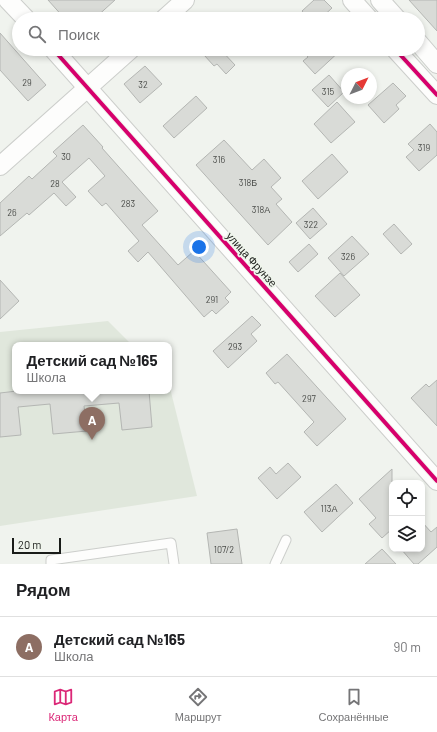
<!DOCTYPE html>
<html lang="ru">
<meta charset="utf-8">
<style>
body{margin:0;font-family:Barlow,sans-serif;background:#f6f6f6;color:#202124}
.controls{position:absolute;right:12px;bottom:12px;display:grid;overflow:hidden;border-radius:8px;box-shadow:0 2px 6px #0003}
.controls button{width:36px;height:36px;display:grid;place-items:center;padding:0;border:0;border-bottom:1px solid #e0e0e0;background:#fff;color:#202124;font:20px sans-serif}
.compass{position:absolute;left:341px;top:68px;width:36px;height:36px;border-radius:50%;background:#fff;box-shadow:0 2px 6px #0003;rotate:48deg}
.scale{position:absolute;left:12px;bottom:10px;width:49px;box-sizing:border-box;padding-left:4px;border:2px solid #191b18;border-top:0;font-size:11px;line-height:14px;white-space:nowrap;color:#191b18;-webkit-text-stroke:3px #eff5ec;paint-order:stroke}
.you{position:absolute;left:199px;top:247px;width:14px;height:14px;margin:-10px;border:3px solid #fff;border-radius:50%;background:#1a73e8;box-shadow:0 0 0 6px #1a73e833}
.badge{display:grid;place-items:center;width:26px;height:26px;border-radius:50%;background:#db2777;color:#fff;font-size:13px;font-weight:700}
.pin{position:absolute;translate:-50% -33px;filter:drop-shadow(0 1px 2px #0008)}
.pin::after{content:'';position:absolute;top:21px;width:14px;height:12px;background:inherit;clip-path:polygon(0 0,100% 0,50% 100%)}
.popup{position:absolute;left:12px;top:342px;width:160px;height:52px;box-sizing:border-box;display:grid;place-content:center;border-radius:8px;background:#fff;filter:drop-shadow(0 1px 3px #0005);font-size:13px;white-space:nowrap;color:#757577}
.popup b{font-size:15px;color:#202124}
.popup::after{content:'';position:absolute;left:50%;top:100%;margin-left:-8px;border:8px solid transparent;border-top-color:#fff}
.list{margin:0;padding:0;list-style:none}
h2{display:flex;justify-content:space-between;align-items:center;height:52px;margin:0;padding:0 16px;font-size:17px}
h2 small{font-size:13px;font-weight:400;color:#757577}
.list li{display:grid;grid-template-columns:26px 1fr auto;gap:12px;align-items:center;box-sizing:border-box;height:60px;padding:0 16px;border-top:1px solid #e0e0e0}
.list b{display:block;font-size:15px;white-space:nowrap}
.list p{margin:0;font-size:13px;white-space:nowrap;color:#757577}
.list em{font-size:13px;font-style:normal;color:#757577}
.icon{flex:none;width:22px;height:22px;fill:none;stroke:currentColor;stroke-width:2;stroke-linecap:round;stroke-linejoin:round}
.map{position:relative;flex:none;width:437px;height:564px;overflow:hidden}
.search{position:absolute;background:#fff;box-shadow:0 2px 6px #0003;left:12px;right:12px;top:12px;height:44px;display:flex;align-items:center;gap:10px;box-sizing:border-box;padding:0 14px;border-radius:22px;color:#757577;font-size:15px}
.sheet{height:112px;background:#fff}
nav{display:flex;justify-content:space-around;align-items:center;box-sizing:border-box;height:56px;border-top:1px solid #e0e0e0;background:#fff;font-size:11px;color:#757577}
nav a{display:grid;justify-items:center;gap:2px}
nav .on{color:#db2777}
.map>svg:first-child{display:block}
</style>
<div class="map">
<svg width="437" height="564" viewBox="0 0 437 564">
<rect width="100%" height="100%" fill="#f0f3ee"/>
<!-- built -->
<polygon fill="#e0e7dc" points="108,321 132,345 15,345 15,391 169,391 169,384 197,496 0,526 0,332"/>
<!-- building -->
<g fill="#d9dbd7" stroke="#b4b6b3">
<polygon points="48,0 115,0 94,19 65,19"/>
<polygon points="314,0 324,0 332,8 320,19 309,19 302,11"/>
<polygon points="409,0 437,0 437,31"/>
<polygon points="0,33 46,85 28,101 0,70"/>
<polygon points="211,49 220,49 235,65 226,74 217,64 214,66 204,55"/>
<polygon points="301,49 342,49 315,74 303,61 308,57"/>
<polygon points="145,66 162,84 140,103 124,84"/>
<polygon points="329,75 344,92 328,107 312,90"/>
<polygon points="393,83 406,96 396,105 399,109 384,123 368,105"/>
<polygon points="196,96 207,108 174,138 163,126"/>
<polygon points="337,102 355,122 331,143 314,124"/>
<polygon points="430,124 437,132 437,155 419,171 406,157 414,150 408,144"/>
<polygon points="83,125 103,147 102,148 158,211 142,225 178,265 194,251 231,292 225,298 229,302 216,314 212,310 204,317 148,252 138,262 128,251 139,241 106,203 102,206 88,191 105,176 89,158 62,182 76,197 66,206 54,193 29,215 27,213 0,236 0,203 29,176 32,179 57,156 53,152"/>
<polygon points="224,140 252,170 264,159 281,178 271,187 282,199 276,204 292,222 268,245 196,165"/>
<polygon points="332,154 348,172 318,199 302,181"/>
<polygon points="313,208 327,224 310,239 296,223"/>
<polygon points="394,224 412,244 401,254 383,234"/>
<polygon points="352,236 369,254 344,276 328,258"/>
<polygon points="309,244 318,254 298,272 289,262"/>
<polygon points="340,273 360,295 335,317 315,296"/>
<polygon points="0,280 19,301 0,319"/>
<polygon points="252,316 261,325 251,334 257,341 228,368 213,351"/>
<polygon points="287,354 346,419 317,446 304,432 314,422 278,382 275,384 266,373"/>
<polygon points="437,380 437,426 411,398 426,384 429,387"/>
<polygon points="17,391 149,391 152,427 122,430 119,403 84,406 87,431 53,434 50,404 18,407 21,435 0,437 0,393"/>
<polygon points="288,463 301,477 277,499 258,478 270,467 276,474"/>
<polygon points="392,469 392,529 382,538 369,524 376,518 359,499"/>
<polygon points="336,484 353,503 322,532 304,512"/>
<polygon points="422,522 431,532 437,527 437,547 418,564 414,564 401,549 422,549"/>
<polygon points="237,529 242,564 211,564 207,533"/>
<polygon points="382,549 396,564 365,564"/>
</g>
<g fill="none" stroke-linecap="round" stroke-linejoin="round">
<defs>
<g id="service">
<polyline points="51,564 51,560 171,543 174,564"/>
<polyline points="275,564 286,540"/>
</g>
<g id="minor">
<polyline points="8,0 26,19"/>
<polyline points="352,0 369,19"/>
<polyline points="380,0 397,19"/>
<polyline points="164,19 185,0"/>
<polyline points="418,42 437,64"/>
<polyline points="53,49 437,481"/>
<polyline points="395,49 437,95"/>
<polyline points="0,166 131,49"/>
</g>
</defs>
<!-- service casing -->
<use href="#service" stroke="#cccecb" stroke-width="11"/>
<!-- minor casing -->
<use href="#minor" stroke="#cccecb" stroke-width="20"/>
<!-- service -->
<use href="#service" stroke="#fdfdfc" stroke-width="9"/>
<!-- minor -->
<use href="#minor" stroke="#fdfdfc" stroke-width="18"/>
<defs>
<g id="cycleway">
<polyline points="53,49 437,481"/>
<polyline points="395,49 437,95"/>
</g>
</defs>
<!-- cycleway casing -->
<use href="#cycleway" stroke="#eff5ec" stroke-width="6"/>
<!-- cycleway -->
<use href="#cycleway" stroke="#d6006c" stroke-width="4"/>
</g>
<g text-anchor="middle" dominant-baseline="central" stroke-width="3.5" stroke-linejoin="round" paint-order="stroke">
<!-- number labels -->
<g font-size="9" fill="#4a4c49">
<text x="27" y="82">29</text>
<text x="143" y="84">32</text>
<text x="328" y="91">315</text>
<text x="424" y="147">319</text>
<text x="66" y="156">30</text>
<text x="219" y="159">316</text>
<text x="248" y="182">318Б</text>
<text x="55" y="183">28</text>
<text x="128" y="203">283</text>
<text x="261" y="209">318А</text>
<text x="12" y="212">26</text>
<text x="311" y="224">322</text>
<text x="348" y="256">326</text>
<text x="212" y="299">291</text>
<text x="235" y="346">293</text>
<text x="309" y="398">297</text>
<text x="329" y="508">113А</text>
<text x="224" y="549">107/2</text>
</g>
<!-- street labels -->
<g font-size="11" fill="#191b18" stroke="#eff5ec">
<text transform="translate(252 259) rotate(48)">улица Фрунзе</text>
</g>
</g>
</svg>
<div class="controls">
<button><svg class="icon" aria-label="locate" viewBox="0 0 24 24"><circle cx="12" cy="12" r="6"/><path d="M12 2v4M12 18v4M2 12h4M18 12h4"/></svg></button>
<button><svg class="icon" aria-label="layers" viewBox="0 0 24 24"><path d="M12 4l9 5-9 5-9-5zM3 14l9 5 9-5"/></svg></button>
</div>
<svg class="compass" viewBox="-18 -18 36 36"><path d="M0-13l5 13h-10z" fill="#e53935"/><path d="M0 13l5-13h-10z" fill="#757577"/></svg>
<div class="scale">20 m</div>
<div class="you"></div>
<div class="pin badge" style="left:92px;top:440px;background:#8d6e63">A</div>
<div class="popup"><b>Детский сад №165</b>Школа</div>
<div class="search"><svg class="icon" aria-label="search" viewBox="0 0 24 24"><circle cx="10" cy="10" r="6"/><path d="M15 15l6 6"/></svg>Поиск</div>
</div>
<section class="sheet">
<h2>Рядом<small></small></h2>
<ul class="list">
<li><span class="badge" style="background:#8d6e63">A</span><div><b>Детский сад №165</b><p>Школа</p></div><em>90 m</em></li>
</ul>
</section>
<nav>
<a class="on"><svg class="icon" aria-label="map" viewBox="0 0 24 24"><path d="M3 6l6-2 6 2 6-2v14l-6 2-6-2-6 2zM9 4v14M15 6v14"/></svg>Карта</a>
<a><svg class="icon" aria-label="directions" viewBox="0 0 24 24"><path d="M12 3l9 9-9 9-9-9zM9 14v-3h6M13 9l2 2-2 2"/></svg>Маршрут</a>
<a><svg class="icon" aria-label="saved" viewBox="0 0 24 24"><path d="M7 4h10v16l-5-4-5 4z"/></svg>Сохранённые</a>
</nav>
